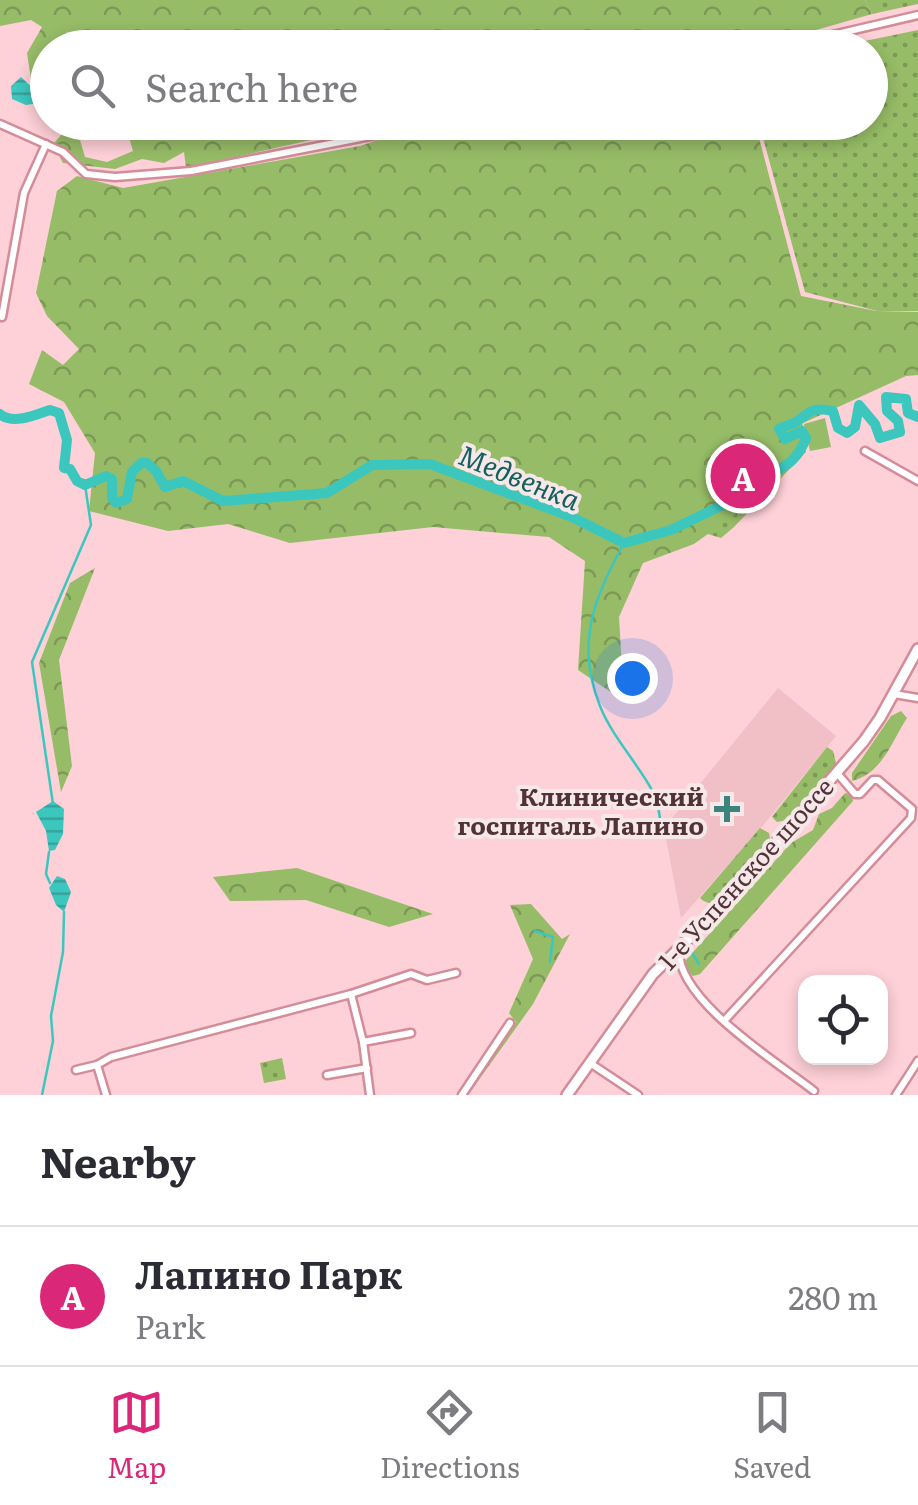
<!DOCTYPE html>
<meta charset="utf-8">
<style>
body{margin:0;font-family:Literata,serif;background:#f2f2f3;color:#2b2b33}
.controls{position:absolute;right:30px;bottom:30px;display:grid;overflow:hidden;border-radius:20px;box-shadow:0 5px 15px #0003}
.controls button{width:90px;height:90px;display:grid;place-items:center;padding:0;border:0;border-bottom:2px solid #e1e1e2;background:#fff;color:#2b2b33;font:50px sans-serif}
.you{position:absolute;left:632px;top:678px;width:35px;height:35px;margin:-25px;border:8px solid #fff;border-radius:50%;background:#1a73e8;box-shadow:0 0 0 15px #1a73e833}
.badge{display:grid;place-items:center;width:65px;height:65px;border-radius:50%;background:#db2777;color:#fff;font-size:32px;font-weight:700}
.pin{position:absolute;translate:-50% -50%;border:5px solid #fff;box-shadow:0 2px 10px #0006}
.list{margin:0;padding:0;list-style:none}
h2{display:flex;justify-content:space-between;align-items:center;height:130px;margin:0;padding:0 40px;font-size:42px}
h2 small{font-size:32px;font-weight:400;color:#7c7c81}
.list li{display:grid;grid-template-columns:65px 1fr auto;gap:30px;align-items:center;box-sizing:border-box;height:140px;padding:0 40px;border-top:2px solid #e1e1e2}
.list b{display:block;font-size:38px;white-space:nowrap}
.list p{margin:0;font-size:32px;white-space:nowrap;color:#7c7c81}
.list em{font-size:32px;font-style:normal;color:#7c7c81}
.icon{flex:none;width:55px;height:55px;fill:none;stroke:currentColor;stroke-width:2;stroke-linecap:round;stroke-linejoin:round}
.map{position:relative;flex:none;width:918px;height:1095px;overflow:hidden}
.search{position:absolute;background:#fff;box-shadow:0 5px 15px #0003;left:30px;right:30px;top:30px;height:110px;display:flex;align-items:center;gap:25px;box-sizing:border-box;padding:0 35px;border-radius:55px;color:#7c7c81;font-size:38px}
.sheet{height:270px;background:#fff}
nav{display:flex;justify-content:space-around;align-items:center;box-sizing:border-box;height:140px;border-top:2px solid #e1e1e2;background:#fff;font-size:28px;color:#7c7c81}
nav a{display:grid;justify-items:center;gap:5px}
nav .on{color:#db2777}
.map>svg:first-child{display:block}
</style>
<div class="map">
<svg width="918" height="1095" viewBox="0 0 918 1095">
<defs>
<pattern id="grass-dots" width="8" height="8" patternUnits="userSpaceOnUse" patternTransform="scale(2.5)"><rect width="8" height="8" fill="#96bc67"/><path d="M2 2h.1M6 6h.1" fill="none" stroke="#7d9956" stroke-width="1.8" stroke-linecap="round"/></pattern>
<pattern id="forest-crowns" width="20" height="18" patternUnits="userSpaceOnUse" patternTransform="scale(2.5)"><rect width="20" height="18" fill="#96bc67"/><path d="M2 6a3 3 0 1 1 6 0M12 15a3 3 0 1 1 6 0" fill="none" stroke="#7d9956"/></pattern>
<pattern id="water-rules" width="6" height="5" patternUnits="userSpaceOnUse" patternTransform="scale(2.5)"><rect width="6" height="5" fill="#3cc7be"/><path d="M0 2.5h6" fill="none" stroke="#35a29b"/></pattern>
</defs>
<rect width="100%" height="100%" fill="#fed0d7"/>
<!-- built -->
<polygon fill="#f1c0c7" points="778,688 836,736 766,822 681,918 664,828"/>
<!-- grass -->
<g fill="url(#grass-dots)">
<polygon points="865,0 918,0 918,4 872,14"/>
<polygon points="918,30 918,311 877,311 805,292 759,123 870,122 870,48 836,47"/>
<polygon points="788,412 803,425 806,452 734,527 721,538 701,532"/>
<polygon points="827,747 833,751 837,767 791,819 777,822 772,817"/>
<path d="M 760,828 L 769,833 L 771,843 L 719,902 C 712,904 706,904 700,898 Z"/>
<polygon points="282,1058 286,1079 264,1083 260,1063"/>
</g>
<!-- forest -->
<g fill="url(#forest-crowns)">
<polygon points="0,0 865,0 872,14 753,48 48,48 47,87 31,79 27,53 42,27 31,20 0,26"/>
<polygon points="91,123 388,123 186,168 184,152 164,163 142,159 115,169 63,163 53,144 64,132 80,140 85,157 107,162 133,151 128,134 91,127"/>
<polygon points="457,123 755,123 801,296 876,311 918,312 918,375 906,376 801,424 764,485 768,503 737,513 694,544 643,563 619,617 624,701 578,670 585,561 549,537 433,527 290,543 228,524 168,531 89,511 95,453 64,402 29,384 42,350 63,365 79,349 47,316 36,293 57,191 77,176 123,188 360,146 393,135"/>
<polygon points="95,568 59,660 72,766 61,792 39,663 70,583"/>
<path d="M 901,711 L 907,718 C 892,741 882,774 852,781 L 852,773 L 891,716 Z"/>
<polygon points="845,793 852,795 853,801 700,974 693,976 684,967 686,960 791,843 813,830 819,814 832,808"/>
<polygon points="297,868 433,914 389,927 306,900 230,901 213,877"/>
<polygon points="531,904 562,939 570,934 533,1004 468,1095 516,1022 509,1013 533,959 510,905"/>
</g>
<!-- garden -->
<polygon fill="#96bc67" points="825,418 831,447 810,451 804,424"/>
<!-- water -->
<g fill="url(#water-rules)">
<polygon points="21,77 41,96 39,103 26,105 12,99 11,86"/>
<polygon points="53,801 64,809 63,834 55,850 49,851 46,831 36,812"/>
<polygon points="57,876 65,879 71,892 64,912 56,905 49,888"/>
</g>
<g fill="none" stroke-linecap="round" stroke-linejoin="round">
<!-- stream -->
<g stroke="#3cc7be" stroke-width="2.5">
<path d="M 624,543 C 594,597 575,644 600,706 C 611,735 639,765 653,792 C 660,804 660,823 662,837"/>
<polyline points="53,804 32,662 91,525 85,485"/>
<polyline points="49,852 46,874 50,883"/>
<polyline points="535,931 553,937 550,962"/>
<polyline points="692,953 699,964"/>
<polyline points="42,1095 53,1041 51,1016 63,952 64,912"/>
</g>
<!-- river -->
<path stroke="#3cc7be" stroke-width="10" d="M 0,414 C 13,425 35,415 50,410 L 59,413 L 67,440 L 64,468 L 70,469 L 77,481 L 85,485 L 106,476 L 112,479 L 112,498 L 116,503 L 127,499 L 132,472 L 141,463 L 147,463 L 156,471 L 165,487 L 183,481 L 223,501 L 327,493 L 372,465 L 430,464 L 572,517 L 624,543 L 671,530 L 758,488 L 761,463 L 768,464 L 774,471 C 790,466 800,454 806,438 L 802,431 L 785,439 L 779,429 C 784,426 789,425 794,423 C 811,413 810,406 833,411 L 838,428 L 847,433 L 855,427 L 859,405 L 875,424 L 880,438 L 900,432 L 898,421 L 887,411 L 886,397 L 906,399 L 908,413 L 918,417"/>
<defs>
<g id="minor">
<polyline points="777,48 918,15"/>
<polyline points="0,124 63,152 86,174 115,177 191,171 386,133 418,122"/>
<polyline points="2,317 24,193 46,144"/>
<polyline points="865,451 918,481"/>
<polyline points="894,694 918,698"/>
<path d="M 679,949 C 676,1000 777,1062 814,1091"/>
<polyline points="351,994 363,1042 370,1095"/>
<polyline points="724,1021 911,818 912,809 878,780 873,780 860,794 855,794 837,773"/>
<polyline points="363,1042 411,1033"/>
<polyline points="590,1063 638,1095"/>
<polyline points="97,1065 111,1057 351,994 411,974 427,980 456,973"/>
<polyline points="76,1070 97,1065 106,1095"/>
<polyline points="327,1075 367,1068"/>
<polyline points="462,1095 510,1023"/>
<polyline points="896,1095 918,1061"/>
</g>
<polyline id="secondary" points="567,1095 653,974 716,912 864,741 880,718 918,649"/>
</defs>
<!-- minor casing -->
<use href="#minor" stroke="#d38c98" stroke-width="11"/>
<!-- secondary casing -->
<use href="#secondary" stroke="#d38c98" stroke-width="14"/>
<!-- minor -->
<use href="#minor" stroke="#fff" stroke-width="6"/>
<!-- secondary -->
<use href="#secondary" stroke="#fff" stroke-width="9"/>
</g>
<!-- markers -->
<path fill="#3c837e" stroke="#f6e7e9" stroke-width="4" d="M722 794h10v10h10v10h-10v10h-10v-10h-10v-10h10z"/>
<g text-anchor="middle" dominant-baseline="central" stroke-width="8" stroke-linejoin="round" paint-order="stroke">
<!-- poi labels -->
<g font-size="25" font-weight="bold" fill="#503237" stroke="#f6e7e9" text-anchor="end">
<text x="704" y="795">Клинический<tspan x="704" dy="29">госпиталь Лапино</tspan></text>
</g>
<!-- street labels -->
<g font-size="25" fill="#503237" stroke="#f6e7e9">
<text transform="translate(745 873) rotate(-48)">1-е Успенское шоссе</text>
</g>
<!-- water labels -->
<g font-size="28" font-style="italic" fill="#15605c" stroke="#f6e7e9">
<text transform="translate(520 476) rotate(22)">Медвенка</text>
</g>
</g>
</svg>
<div class="controls">
<button><svg class="icon" aria-label="locate" viewBox="0 0 24 24"><circle cx="12" cy="12" r="6"/><path d="M12 2v4M12 18v4M2 12h4M18 12h4"/></svg></button>
</div>
<div class="you"></div>
<div class="pin badge" style="left:743px;top:476px">A</div>
<div class="search"><svg class="icon" aria-label="search" viewBox="0 0 24 24"><circle cx="10" cy="10" r="6"/><path d="M15 15l6 6"/></svg>Search here</div>
</div>
<section class="sheet">
<h2>Nearby<small></small></h2>
<ul class="list">
<li><span class="badge">A</span><div><b>Лапино Парк</b><p>Park</p></div><em>280 m</em></li>
</ul>
</section>
<nav>
<a class="on"><svg class="icon" aria-label="map" viewBox="0 0 24 24"><path d="M3 6l6-2 6 2 6-2v14l-6 2-6-2-6 2zM9 4v14M15 6v14"/></svg>Map</a>
<a><svg class="icon" aria-label="directions" viewBox="0 0 24 24"><path d="M12 3l9 9-9 9-9-9zM9 14v-3h6M13 9l2 2-2 2"/></svg>Directions</a>
<a><svg class="icon" aria-label="saved" viewBox="0 0 24 24"><path d="M7 4h10v16l-5-4-5 4z"/></svg>Saved</a>
</nav>
